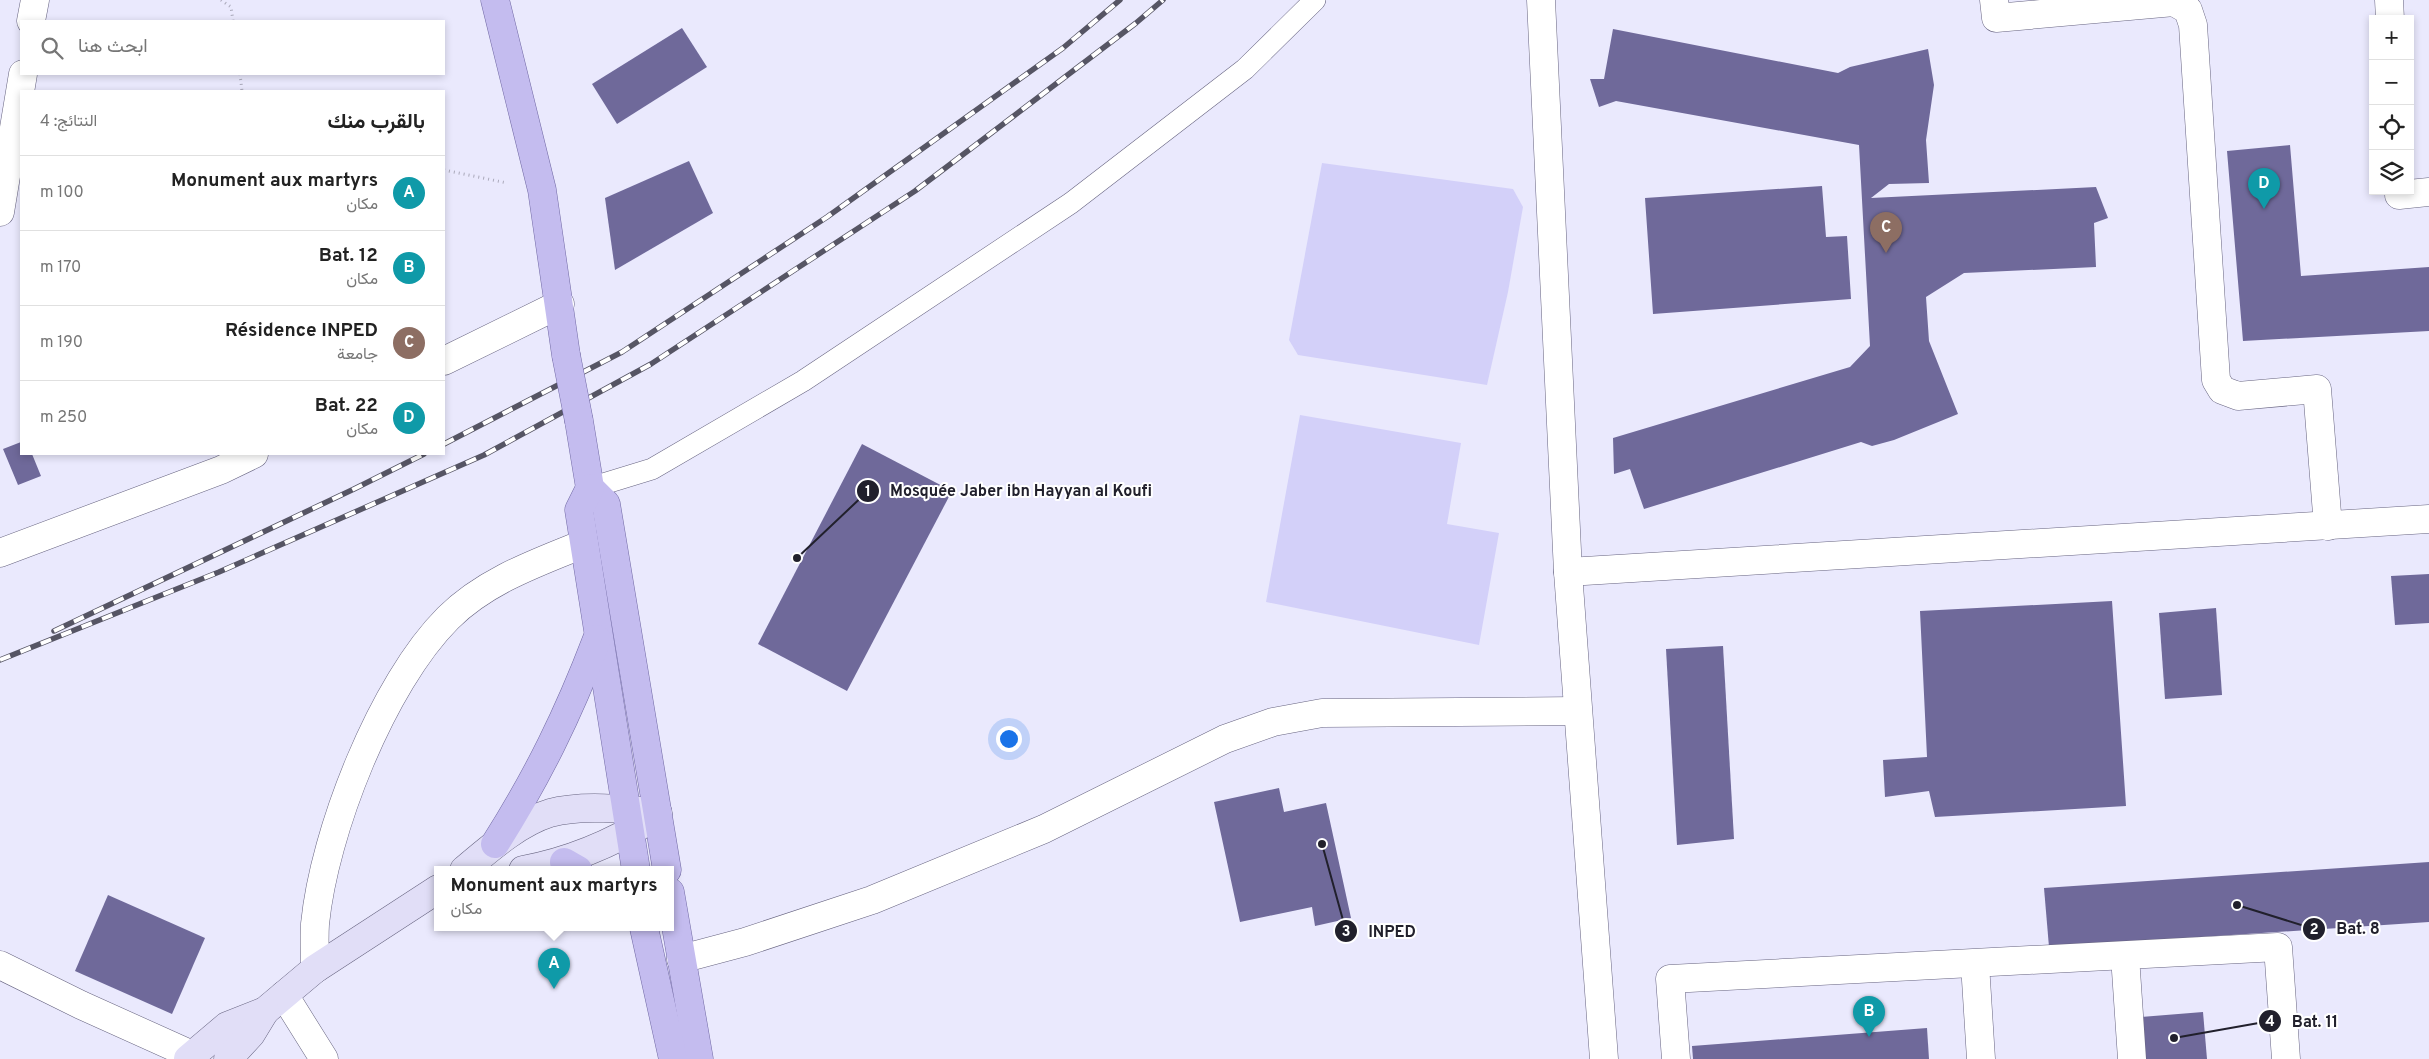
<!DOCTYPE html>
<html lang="ar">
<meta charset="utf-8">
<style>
body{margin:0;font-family:Overpass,Vazirmatn,sans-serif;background:#f6f6f6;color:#222;direction:rtl}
.controls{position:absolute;right:15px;top:15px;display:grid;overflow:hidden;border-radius:0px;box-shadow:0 2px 8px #0003}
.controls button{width:45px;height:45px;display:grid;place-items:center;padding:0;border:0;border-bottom:1px solid #e0e0e0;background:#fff;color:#222;font:25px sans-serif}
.you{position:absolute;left:1008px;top:738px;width:18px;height:18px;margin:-12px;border:4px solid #fff;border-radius:50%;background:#1a73e8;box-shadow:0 0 0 8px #1a73e833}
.badge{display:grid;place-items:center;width:32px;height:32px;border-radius:50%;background:#0f766e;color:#fff;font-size:16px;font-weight:700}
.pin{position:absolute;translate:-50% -41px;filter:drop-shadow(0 1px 2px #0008)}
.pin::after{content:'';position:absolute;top:26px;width:18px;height:15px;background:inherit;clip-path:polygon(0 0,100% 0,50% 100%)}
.popup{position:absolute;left:434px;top:866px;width:240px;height:65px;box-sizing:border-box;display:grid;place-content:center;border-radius:0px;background:#fff;filter:drop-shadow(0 1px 4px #0005);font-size:16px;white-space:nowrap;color:#767676}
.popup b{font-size:19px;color:#222}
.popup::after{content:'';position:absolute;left:50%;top:100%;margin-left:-10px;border:10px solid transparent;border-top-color:#fff}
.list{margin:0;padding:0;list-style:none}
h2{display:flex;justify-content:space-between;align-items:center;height:65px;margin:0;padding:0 20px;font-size:21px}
h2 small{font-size:16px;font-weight:400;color:#767676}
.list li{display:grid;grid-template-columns:32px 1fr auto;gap:15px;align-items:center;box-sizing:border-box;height:75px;padding:0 20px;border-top:1px solid #e0e0e0}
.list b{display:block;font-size:19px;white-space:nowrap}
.list p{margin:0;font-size:16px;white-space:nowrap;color:#767676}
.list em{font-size:16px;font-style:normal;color:#767676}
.icon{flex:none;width:28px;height:28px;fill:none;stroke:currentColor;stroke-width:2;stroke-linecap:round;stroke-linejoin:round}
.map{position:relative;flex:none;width:2429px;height:1059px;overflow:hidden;direction:ltr}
.search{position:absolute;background:#fff;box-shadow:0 2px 8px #0003;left:20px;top:20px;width:425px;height:55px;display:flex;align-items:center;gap:12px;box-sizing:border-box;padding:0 18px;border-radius:0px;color:#767676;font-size:19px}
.panel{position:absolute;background:#fff;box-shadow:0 2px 8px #0003;left:20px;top:90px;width:425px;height:365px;border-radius:0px;direction:rtl}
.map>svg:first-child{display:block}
</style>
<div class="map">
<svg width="2429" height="1059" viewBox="0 0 2429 1059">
<rect width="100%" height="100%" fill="#eae9fd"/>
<!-- green -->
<g fill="#d3d0f9">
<polygon points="1322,163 1513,189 1523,207 1508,292 1487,385 1298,355 1289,340"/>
<polygon points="1300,415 1461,443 1447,524 1499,533 1479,645 1266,602"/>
</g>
<!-- building -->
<g fill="#6f699a">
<polygon points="682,28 707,67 617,124 592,84"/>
<polygon points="1613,29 1838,73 1850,67 1928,49 1934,85 1926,140 1929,183 1889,184 1871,198 2096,187 2108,218 2094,223 2096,267 1964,273 1926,297 1929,341 1958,414 1894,440 1872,446 1861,442 1644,509 1630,469 1614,474 1613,438 1850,367 1870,346 1859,145 1616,101 1599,107 1590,79 1604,79"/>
<polygon points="2290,145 2301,276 2429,267 2429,331 2243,341 2227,151"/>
<polygon points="689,161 713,213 615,270 605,198"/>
<polygon points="1822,186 1826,237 1847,236 1851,299 1653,314 1645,198"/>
<polygon points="21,442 21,454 32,454 41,476 18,485 3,449"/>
<polygon points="862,444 952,491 847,691 758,644"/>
<polygon points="2429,574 2429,623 2395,625 2391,576"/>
<polygon points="2112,601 2126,806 1935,817 1929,791 1885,797 1883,760 1927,757 1920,611"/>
<polygon points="2216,608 2222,695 2165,699 2159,613"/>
<polygon points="1723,646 1734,839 1677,845 1666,649"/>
<polygon points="1279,788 1284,812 1326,803 1351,918 1315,926 1312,907 1240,922 1214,802"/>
<polygon points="2429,862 2429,922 2049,947 2044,888"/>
<polygon points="108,895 205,938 172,1014 75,971"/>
<polygon points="2203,1012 2207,1059 2144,1059 2141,1017"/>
<polygon points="1927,1028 1929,1059 1693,1059 1692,1046"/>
</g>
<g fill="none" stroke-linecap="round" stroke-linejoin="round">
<defs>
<polyline id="service" points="590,488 652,469 803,381 1071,203 1245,69 1315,0"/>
<g id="minor">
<polyline points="1541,0 1568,572 1604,1059"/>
<polyline points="1994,0 1996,18 2174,2 2188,10 2193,25 2216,380 2222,390 2238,396 2317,389 2328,526"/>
<polyline points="2389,0 2390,19"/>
<polyline points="31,21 35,0"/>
<polyline points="2399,191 2399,195 2429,192"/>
<polyline points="0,212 23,74"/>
<polyline points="444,361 560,304"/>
<polyline points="0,553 221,470 254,454"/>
<polyline points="1568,572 2429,519"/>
<polyline points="2125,956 2132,1059"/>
<polyline points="681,959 745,942 872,900 1044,829 1225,739 1273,722 1322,713 1577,711"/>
<polyline points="1975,964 1981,1059"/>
<polyline points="0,965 81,1005 192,1055"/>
<path d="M 315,969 C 315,954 314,939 315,924 C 324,832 382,684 448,618 C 485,581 536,563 583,544"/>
<polyline points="284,995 324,1059"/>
<polyline points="1676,1059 1670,979 2278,947 2286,1059"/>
</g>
<g id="secondary">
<path d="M 464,870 C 489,849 518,823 550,813 C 583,804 625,809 658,813"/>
<path d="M 523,870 C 570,861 610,845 651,819"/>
<polyline points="188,1059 227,1026 265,1011 315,969 438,889"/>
<polyline points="228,1059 251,1034 265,1011"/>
</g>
<g id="primary">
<polyline points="495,0 542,190 566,355"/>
<polyline points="579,421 590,488 606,504 667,870"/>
<polyline points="590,488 579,510 636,870"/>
<path d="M 495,844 C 538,776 568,715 597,639"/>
<polyline points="564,862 578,870"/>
<polyline points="670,892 699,1059"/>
<polyline points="644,928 673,1059"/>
</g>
</defs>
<!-- service casing -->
<use href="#service" stroke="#676480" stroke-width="22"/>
<!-- minor casing -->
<use href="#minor" stroke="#676480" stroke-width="29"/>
<!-- secondary casing -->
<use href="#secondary" stroke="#676480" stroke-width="29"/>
<!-- primary casing -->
<use href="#primary" stroke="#7169a4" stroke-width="29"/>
<!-- path -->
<g stroke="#aaa9ba" stroke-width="3" stroke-dasharray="1 4" stroke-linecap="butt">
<polyline points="221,0 231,7 233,21"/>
<polyline points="240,74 242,91"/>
<polyline points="444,170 507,183"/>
</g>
<!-- service -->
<use href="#service" stroke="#fff" stroke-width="21"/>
<!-- minor -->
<use href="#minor" stroke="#fff" stroke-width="28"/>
<!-- secondary -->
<use href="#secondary" stroke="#e1def7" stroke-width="28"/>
<!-- primary -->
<use href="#primary" stroke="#c4bcef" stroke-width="28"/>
<defs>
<g id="rail">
<polyline points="444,444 622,352 827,217 1063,48 1120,0"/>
<polyline points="54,631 354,489 424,454"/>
<polyline points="0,660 219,572 484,455 651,364 915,191 1136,23 1163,0"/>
</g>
</defs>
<!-- rail casing -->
<use href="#rail" stroke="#565564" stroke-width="5.5"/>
<!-- rail -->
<use href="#rail" stroke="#fff" stroke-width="4" stroke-dasharray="11" stroke-linecap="butt"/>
<defs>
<polyline id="primary-bridge" points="566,355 579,421"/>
</defs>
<!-- primary-bridge casing -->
<use href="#primary-bridge" stroke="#7169a4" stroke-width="29" stroke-linecap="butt"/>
<!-- primary-bridge -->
<use href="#primary-bridge" stroke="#c4bcef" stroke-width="28"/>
</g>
<!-- callouts -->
<path fill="none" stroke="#21202c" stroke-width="2" d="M797 558L868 491M2237 905L2314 929M1322 844L1346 931M2174 1038L2270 1021"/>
<g fill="#21202c" stroke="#fff" stroke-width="2">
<circle cx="797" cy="558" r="5"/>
<circle cx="2237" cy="905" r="5"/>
<circle cx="1322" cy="844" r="5"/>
<circle cx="2174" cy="1038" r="5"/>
<circle cx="868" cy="491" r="12"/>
<circle cx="2314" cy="929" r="12"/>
<circle cx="1346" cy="931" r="12"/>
<circle cx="2270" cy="1021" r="12"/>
</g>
<g font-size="15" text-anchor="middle" font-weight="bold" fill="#fff">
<text x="868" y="496">1</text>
<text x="2314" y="934">2</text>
<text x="1346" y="936">3</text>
<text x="2270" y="1026">4</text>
</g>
<g font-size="16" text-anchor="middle" font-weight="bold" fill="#21202c" stroke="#fff" stroke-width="4" stroke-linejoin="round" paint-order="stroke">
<text x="1021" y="496">Mosquée Jaber ibn Hayyan al Koufi</text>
<text x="2358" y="934">Bat. 8</text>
<text x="1392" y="937">INPED</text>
<text x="2315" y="1027">Bat. 11</text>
</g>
</svg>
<div class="controls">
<button>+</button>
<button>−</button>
<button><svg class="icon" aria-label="locate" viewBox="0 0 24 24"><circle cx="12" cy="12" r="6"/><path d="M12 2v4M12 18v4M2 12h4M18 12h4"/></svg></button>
<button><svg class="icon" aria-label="layers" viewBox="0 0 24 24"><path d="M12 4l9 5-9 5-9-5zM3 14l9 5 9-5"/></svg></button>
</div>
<div class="you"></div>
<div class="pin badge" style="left:554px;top:989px;background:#0f9aa8">A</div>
<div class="popup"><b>Monument aux martyrs</b>مكان</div>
<div class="pin badge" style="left:1869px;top:1037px;background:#0f9aa8">B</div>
<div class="pin badge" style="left:1886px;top:253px;background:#8d6e63">C</div>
<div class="pin badge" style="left:2264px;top:209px;background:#0f9aa8">D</div>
<div class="search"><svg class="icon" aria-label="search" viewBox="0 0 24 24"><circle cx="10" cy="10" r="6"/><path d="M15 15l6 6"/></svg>ابحث هنا</div>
<section class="panel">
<h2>بالقرب منك<small>النتائج: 4</small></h2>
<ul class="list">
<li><span class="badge" style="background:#0f9aa8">A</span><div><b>Monument aux martyrs</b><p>مكان</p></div><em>100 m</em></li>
<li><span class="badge" style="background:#0f9aa8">B</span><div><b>Bat. 12</b><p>مكان</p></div><em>170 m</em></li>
<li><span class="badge" style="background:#8d6e63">C</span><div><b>Résidence INPED</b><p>جامعة</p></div><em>190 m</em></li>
<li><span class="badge" style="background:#0f9aa8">D</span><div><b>Bat. 22</b><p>مكان</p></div><em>250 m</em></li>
</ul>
</section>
</div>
